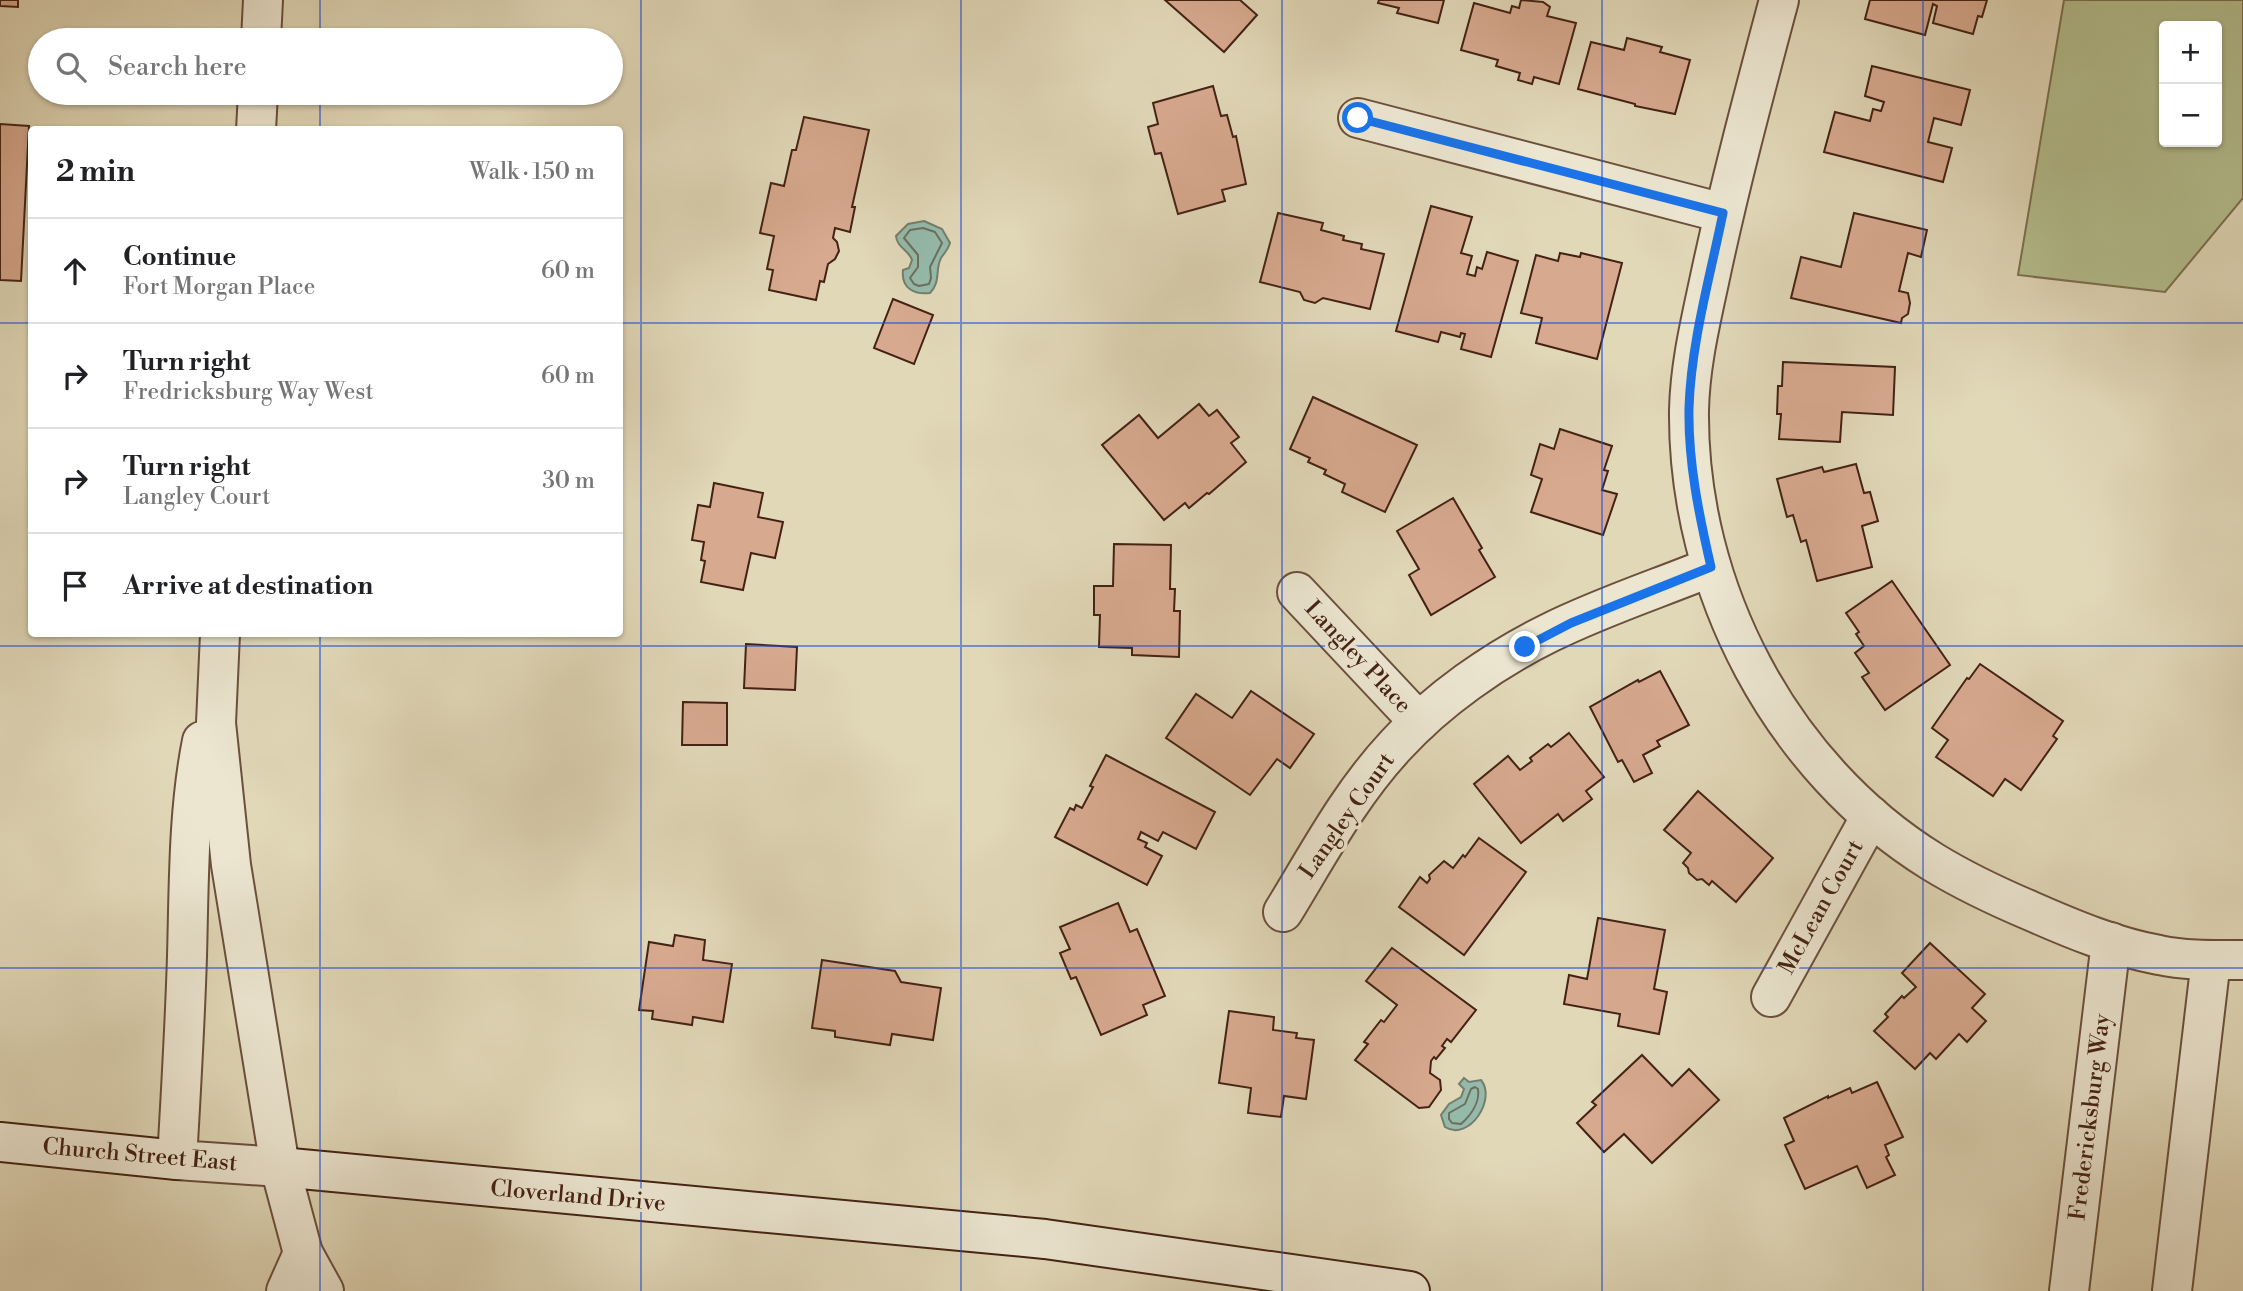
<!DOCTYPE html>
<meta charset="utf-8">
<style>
body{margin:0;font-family:"Libre Bodoni",serif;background:#f2f2f2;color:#202124}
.controls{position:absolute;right:21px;top:21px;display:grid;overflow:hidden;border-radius:7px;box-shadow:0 2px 5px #0004}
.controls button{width:63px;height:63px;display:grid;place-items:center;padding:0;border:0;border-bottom:2px solid #e0e0e0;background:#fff;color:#202124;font:35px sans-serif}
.stop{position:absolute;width:21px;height:21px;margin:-16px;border:5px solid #1a73e8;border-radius:50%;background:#fff}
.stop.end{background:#1a73e8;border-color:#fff;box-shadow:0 2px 7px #0008}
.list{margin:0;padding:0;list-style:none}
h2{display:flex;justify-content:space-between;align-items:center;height:91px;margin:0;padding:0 28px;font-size:30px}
h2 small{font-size:23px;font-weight:400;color:#757577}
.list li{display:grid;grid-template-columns:46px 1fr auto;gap:21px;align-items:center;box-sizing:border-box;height:105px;padding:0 28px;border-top:2px solid #e0e0e0}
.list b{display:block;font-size:26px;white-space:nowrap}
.list p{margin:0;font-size:23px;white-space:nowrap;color:#757577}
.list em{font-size:23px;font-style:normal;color:#757577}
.icon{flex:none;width:38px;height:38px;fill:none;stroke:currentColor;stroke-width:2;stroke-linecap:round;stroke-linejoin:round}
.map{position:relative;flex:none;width:2243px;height:1291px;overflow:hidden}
.search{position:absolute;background:#fff;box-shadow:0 2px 5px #0004;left:28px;top:28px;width:595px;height:77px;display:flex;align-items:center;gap:18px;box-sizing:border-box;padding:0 24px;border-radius:38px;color:#757577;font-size:26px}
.panel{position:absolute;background:#fff;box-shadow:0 2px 5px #0004;left:28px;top:126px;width:595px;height:511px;border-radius:7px}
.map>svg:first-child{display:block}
</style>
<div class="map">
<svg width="2243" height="1291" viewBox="0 0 2243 1291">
<rect width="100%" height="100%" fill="#e1d8b8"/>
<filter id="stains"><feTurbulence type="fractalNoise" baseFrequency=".00286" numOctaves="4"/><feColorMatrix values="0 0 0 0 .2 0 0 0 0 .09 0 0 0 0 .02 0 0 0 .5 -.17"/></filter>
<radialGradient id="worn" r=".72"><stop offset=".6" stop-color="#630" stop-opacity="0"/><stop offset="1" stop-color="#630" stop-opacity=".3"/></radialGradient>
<!-- green -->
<path fill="#b4be8e" stroke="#7c7050" stroke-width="2" fill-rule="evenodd" d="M 2064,0 L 2243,0 L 2243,198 L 2165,292 L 2018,275 ZM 2164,26 L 2217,26 L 2217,142 L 2164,142 Z"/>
<!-- water -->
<g fill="#95baaa" stroke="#757d6e" stroke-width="2">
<path d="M 924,221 L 942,229 L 950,243 C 948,250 945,252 941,258 C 935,269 941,282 930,293 C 914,295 901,288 903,270 L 909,268 L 912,260 C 909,250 897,248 896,236 L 908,224 Z"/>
<path d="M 1464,1078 L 1469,1082 L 1481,1080 C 1497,1099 1469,1142 1445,1127 L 1441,1115 L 1449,1104 L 1461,1097 L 1464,1089 L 1459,1084 Z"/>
</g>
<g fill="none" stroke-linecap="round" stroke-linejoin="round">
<!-- shore -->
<g stroke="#6c6e5e" stroke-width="2">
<polygon points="923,228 935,232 942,243 930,267 931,278 929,284 919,286 914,284 910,278 918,267 918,255 904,238 910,230"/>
<path d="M 1475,1087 L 1478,1089 C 1480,1102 1471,1115 1461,1124 L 1452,1123 L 1449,1119 L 1449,1113 L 1465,1104 L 1471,1089 Z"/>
</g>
</g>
<!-- building -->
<g fill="#d7a98f" stroke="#442213" stroke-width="2">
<polygon points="0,0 18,0 18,7 0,6"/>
<polygon points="1165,0 1240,0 1257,15 1224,52"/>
<polygon points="1379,0 1444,0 1438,23 1397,13 1399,8 1378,3"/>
<polygon points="1521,0 1543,2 1550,7 1547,16 1576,23 1559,84 1534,77 1532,84 1518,80 1520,73 1496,66 1498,60 1461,50 1474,3 1510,13 1512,6 1519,8"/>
<polygon points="1870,0 1987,0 1982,17 1978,16 1973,34 1933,23 1937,6 1933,4 1925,35 1865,19"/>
<polygon points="1627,38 1662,47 1660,52 1690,60 1675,114 1635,106 1635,104 1578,89 1591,42 1624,50"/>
<polygon points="1872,66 1970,90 1961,125 1934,118 1928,142 1952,148 1943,182 1824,152 1835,112 1870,121 1873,109 1881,111 1884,102 1865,96"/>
<polygon points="1213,86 1221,116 1227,115 1233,137 1236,136 1246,184 1222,190 1225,201 1178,214 1161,153 1155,154 1148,127 1158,124 1153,103"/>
<polygon points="804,117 869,130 852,207 855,207 850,232 835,228 833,238 837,242 839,251 835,259 828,264 824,282 820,281 816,300 769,290 773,270 767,269 774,236 760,233 771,183 784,186 792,150 796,150"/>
<polygon points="0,124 29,126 21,281 0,280"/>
<polygon points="1431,206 1472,217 1461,253 1472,256 1467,274 1475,276 1477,267 1482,269 1487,252 1518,261 1491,357 1461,349 1465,334 1461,333 1460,337 1441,332 1438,342 1396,331"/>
<polygon points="1278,213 1323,223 1321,230 1344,236 1343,240 1362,244 1361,249 1384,254 1370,309 1323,298 1315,303 1304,300 1300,292 1260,282"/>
<polygon points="1854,213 1927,230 1921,257 1908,253 1899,291 1908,293 1910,303 1908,314 1902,318 1901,323 1791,298 1801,257 1841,267"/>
<polygon points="1560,253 1580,257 1581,253 1622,263 1597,359 1536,343 1542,318 1521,313 1536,255 1558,261"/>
<polygon points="893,299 933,315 914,364 874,348"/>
<polygon points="1783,362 1895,367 1893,415 1842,412 1840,442 1779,439 1781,414 1777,414 1778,386 1782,386"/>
<polygon points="1313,397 1417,445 1385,512 1342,492 1345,484 1324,474 1326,470 1308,462 1310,458 1290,449"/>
<polygon points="1199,404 1209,416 1217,410 1239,437 1231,443 1246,462 1209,494 1207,493 1189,508 1185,503 1164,520 1102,445 1139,415 1158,438"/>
<polygon points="1560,429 1612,446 1604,470 1608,471 1602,490 1617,494 1603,535 1531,512 1542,479 1531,475 1540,444 1554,449"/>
<polygon points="1856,464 1864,493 1870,492 1878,521 1862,526 1872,567 1817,581 1806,540 1801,542 1793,515 1787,517 1777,479 1822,467 1824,472"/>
<polygon points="714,483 763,493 758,517 783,522 775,558 751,553 743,590 701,582 705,561 701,560 704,542 692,540 698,505 710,507"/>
<polygon points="1453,498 1482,548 1479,550 1495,577 1431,615 1409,575 1419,569 1397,531"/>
<polygon points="1114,544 1171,545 1170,589 1175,589 1174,611 1180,611 1179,657 1132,655 1132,648 1099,647 1100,615 1094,615 1094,586 1113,586"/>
<polygon points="1892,581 1950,665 1885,710 1862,677 1869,673 1855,653 1864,646 1856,634 1859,632 1846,613"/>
<polygon points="746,644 797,647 795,690 744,688"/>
<polygon points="1980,664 2063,721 2053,736 2057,739 2021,790 2005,779 1993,796 1936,757 1948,740 1932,728 1967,678 1969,679"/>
<polygon points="1660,671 1689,725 1657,741 1660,746 1643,755 1652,773 1634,782 1622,760 1618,762 1590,707 1638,680 1639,682"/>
<polygon points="1251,691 1314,734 1290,768 1277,759 1250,795 1166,738 1196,694 1232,718"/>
<polygon points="683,702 727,703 727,745 682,745"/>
<polygon points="1569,733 1604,777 1586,791 1592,799 1563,821 1558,814 1521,843 1474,784 1508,756 1520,770 1532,761 1530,758 1548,744 1551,747"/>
<polygon points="1106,755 1215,812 1196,849 1163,832 1158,841 1141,832 1138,839 1147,843 1145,847 1162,856 1147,885 1055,837 1070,808 1074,810 1076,805 1082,808 1093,787 1090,786"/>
<polygon points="1698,791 1773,858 1736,902 1712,881 1709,885 1702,879 1697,880 1689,873 1688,868 1683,863 1691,853 1664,830"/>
<polygon points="1479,838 1526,872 1464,955 1399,907 1420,877 1427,883 1430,879 1429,875 1444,861 1453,868 1463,855 1465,857"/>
<polygon points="1118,903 1130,932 1137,929 1165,996 1143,1005 1147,1015 1101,1035 1076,977 1071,979 1060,953 1070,949 1060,927"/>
<polygon points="1598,918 1665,930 1654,989 1667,992 1659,1034 1618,1026 1620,1014 1564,1004 1569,975 1587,979"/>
<polygon points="675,935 705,940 703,960 732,964 723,1022 693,1017 692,1025 652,1019 653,1011 639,1010 649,942 673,946"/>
<polygon points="1930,943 1985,994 1972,1008 1986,1021 1967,1042 1959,1034 1936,1059 1930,1053 1915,1069 1874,1031 1888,1017 1885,1014 1902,996 1904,998 1916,987 1902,973"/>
<polygon points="1392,948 1476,1010 1451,1042 1447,1039 1442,1046 1445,1048 1436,1059 1434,1057 1431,1061 1430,1073 1440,1080 1441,1090 1429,1107 1419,1108 1355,1060 1368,1044 1364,1042 1381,1020 1384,1022 1397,1005 1366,981"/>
<polygon points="822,960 895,971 901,982 941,988 933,1040 892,1034 890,1045 835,1037 835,1031 812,1028"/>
<polygon points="1229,1011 1274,1017 1273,1030 1297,1033 1296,1038 1314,1040 1306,1099 1284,1096 1281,1117 1248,1113 1251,1088 1219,1083"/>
<polygon points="1642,1055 1672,1086 1689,1069 1719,1100 1652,1163 1624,1134 1604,1152 1577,1123 1596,1105 1592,1102"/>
<polygon points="1877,1082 1903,1137 1885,1145 1889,1155 1886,1157 1895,1175 1867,1188 1857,1166 1805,1189 1785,1145 1794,1141 1784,1118 1828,1096 1828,1098 1850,1088 1852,1093"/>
</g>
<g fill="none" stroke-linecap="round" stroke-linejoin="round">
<defs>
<g id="minor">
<path d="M 1779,0 C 1754,94 1729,187 1709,282 C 1700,324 1690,366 1689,410 C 1687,588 1781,768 1933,862 C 1964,881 1998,897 2031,911 C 2072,929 2115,947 2159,955 C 2187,961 2215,960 2243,960"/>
<polyline points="1358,118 1723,213"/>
<polyline points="1297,592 1419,722"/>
<path d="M 1283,912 C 1318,855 1350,794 1396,745 C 1437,700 1494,660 1549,633 C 1601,607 1657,589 1711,567"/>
<polyline points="1771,997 1871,816"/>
<polyline points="2069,1291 2111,942"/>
<polyline points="2172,1291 2211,960"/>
</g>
<g id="tertiary">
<polyline points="261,40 263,0"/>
<polyline points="256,130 258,93"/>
<polyline points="220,634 216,723 231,865 280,1167 303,1253 324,1291"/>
<path d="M 202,741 C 188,811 189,884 187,956 C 185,1024 181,1092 177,1160 L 280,1167"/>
<polyline points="286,1291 303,1253"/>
</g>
<g id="secondary">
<polyline points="0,1142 177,1160"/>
<polyline points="280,1167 1045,1239 1410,1291"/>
</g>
</defs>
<!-- minor casing -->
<use href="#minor" stroke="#6b503c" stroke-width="42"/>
<!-- tertiary casing -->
<use href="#tertiary" stroke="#6b503c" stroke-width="42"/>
<!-- secondary casing -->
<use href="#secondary" stroke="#442213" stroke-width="42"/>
<!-- minor -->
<use href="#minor" stroke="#ece6d1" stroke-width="38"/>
<!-- tertiary -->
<use href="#tertiary" stroke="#ece6d1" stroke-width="38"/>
<!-- secondary -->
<use href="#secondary" stroke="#ece6d1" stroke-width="38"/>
</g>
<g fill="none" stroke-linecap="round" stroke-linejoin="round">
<!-- route -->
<path stroke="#1a73e8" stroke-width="9" d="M 1358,118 L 1723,213 C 1710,277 1691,343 1689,408 C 1688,462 1699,515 1711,567 L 1571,623 L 1525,647"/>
</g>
<!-- grid -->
<path fill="none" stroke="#1d4ed8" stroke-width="2" stroke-opacity="0.55" d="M 320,0 L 320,40M 641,0 L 641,1291M 961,0 L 961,1291M 1282,0 L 1282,1291M 1602,0 L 1602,1291M 1923,0 L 1923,1291M 320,93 L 320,130M 0,323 L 32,323M 620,323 L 2243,323M 320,634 L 320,1291M 0,646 L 2243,646M 0,968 L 2243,968"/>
<g text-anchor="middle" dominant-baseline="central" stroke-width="7" stroke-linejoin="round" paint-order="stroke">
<!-- street labels -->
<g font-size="23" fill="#442213" stroke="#ece6d1">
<text transform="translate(1358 657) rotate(47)">Langley Place</text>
<text transform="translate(1347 816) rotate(-55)">Langley Court</text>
<text transform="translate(1821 907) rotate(-61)">McLean Court</text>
<text transform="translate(2090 1117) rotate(-83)">Fredericksburg Way</text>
<text transform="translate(140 1155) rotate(5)">Church Street East</text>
<text transform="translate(578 1196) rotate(5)">Cloverland Drive</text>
</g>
</g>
<rect width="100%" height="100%" filter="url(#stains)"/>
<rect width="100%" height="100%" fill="url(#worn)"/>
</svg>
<div class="controls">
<button>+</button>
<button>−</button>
</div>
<div class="stop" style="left:1358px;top:118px"></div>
<div class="stop end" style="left:1525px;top:647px"></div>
<div class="search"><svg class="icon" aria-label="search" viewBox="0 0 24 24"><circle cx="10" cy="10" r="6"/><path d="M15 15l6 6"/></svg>Search here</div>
<section class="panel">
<h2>2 min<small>Walk · 150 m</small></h2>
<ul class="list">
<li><svg class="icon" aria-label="ahead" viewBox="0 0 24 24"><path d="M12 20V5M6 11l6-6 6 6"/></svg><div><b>Continue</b><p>Fort Morgan Place</p></div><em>60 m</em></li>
<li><svg class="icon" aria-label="right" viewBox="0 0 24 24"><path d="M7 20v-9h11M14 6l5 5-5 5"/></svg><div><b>Turn right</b><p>Fredricksburg Way West</p></div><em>60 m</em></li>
<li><svg class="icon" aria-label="right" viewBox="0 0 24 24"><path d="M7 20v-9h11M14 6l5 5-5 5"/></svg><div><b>Turn right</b><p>Langley Court</p></div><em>30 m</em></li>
<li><svg class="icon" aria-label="arrive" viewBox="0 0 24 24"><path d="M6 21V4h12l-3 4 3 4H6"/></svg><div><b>Arrive at destination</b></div></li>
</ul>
</section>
</div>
